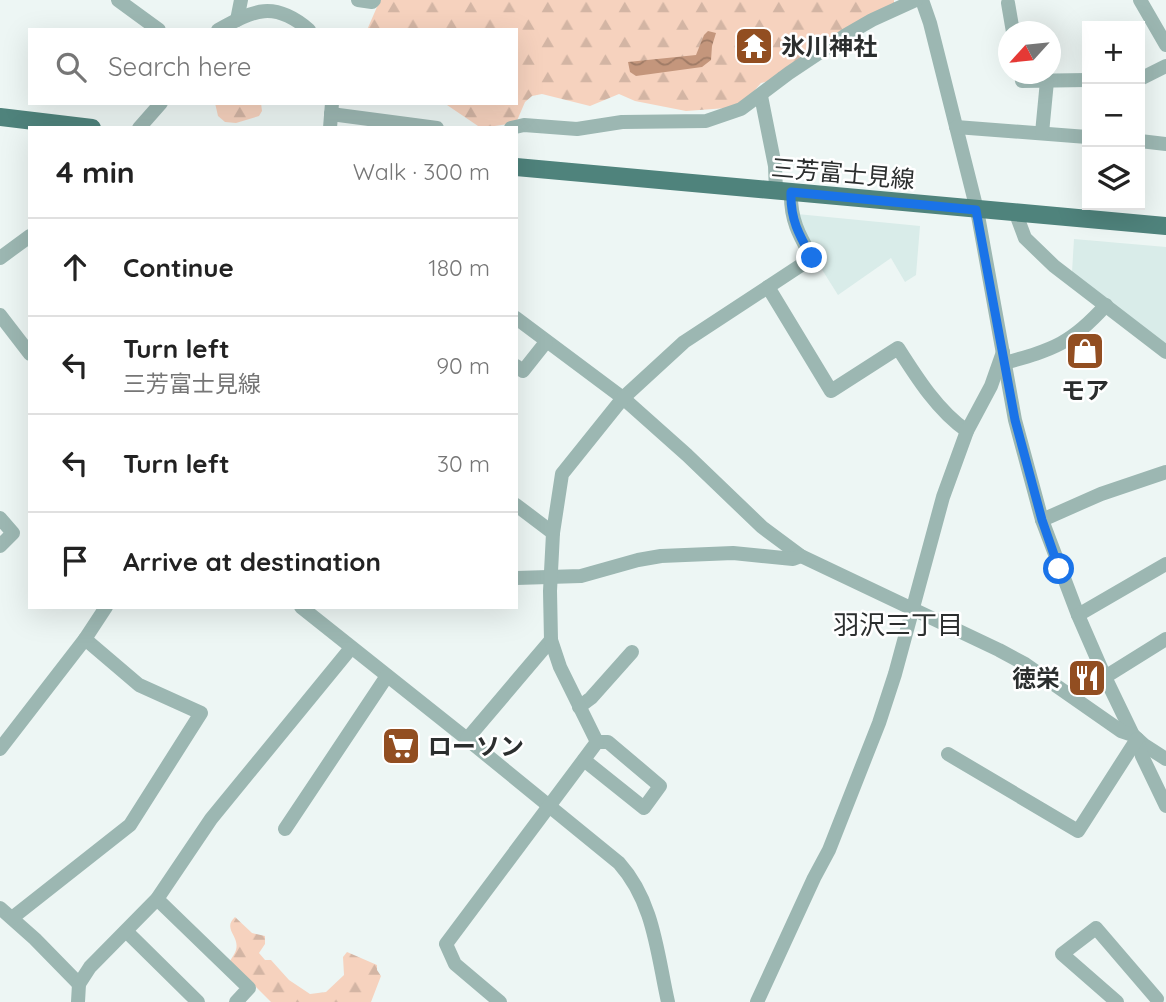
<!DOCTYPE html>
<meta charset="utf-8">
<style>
body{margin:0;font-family:Quicksand,"Noto Sans JP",sans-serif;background:#f6f6f6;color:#222}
.controls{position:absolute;right:21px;top:21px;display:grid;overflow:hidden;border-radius:0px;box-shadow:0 7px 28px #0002}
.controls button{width:63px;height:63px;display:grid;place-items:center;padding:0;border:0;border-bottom:2px solid #e0e0e0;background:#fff;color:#222;font:35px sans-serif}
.compass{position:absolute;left:998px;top:21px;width:63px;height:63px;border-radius:50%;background:#fff;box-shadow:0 7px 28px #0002;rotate:243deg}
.stop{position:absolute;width:21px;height:21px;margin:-16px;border:5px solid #1a73e8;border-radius:50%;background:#fff}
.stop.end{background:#1a73e8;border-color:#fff;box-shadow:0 2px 7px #0008}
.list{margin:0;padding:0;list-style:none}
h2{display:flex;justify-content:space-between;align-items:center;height:91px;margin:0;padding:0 28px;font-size:30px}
h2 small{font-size:23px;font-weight:400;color:#767676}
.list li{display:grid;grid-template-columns:46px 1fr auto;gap:21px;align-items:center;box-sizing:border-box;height:98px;padding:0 28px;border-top:2px solid #e0e0e0}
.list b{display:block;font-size:26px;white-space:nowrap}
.list p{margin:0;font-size:23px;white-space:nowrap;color:#767676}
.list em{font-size:23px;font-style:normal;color:#767676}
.icon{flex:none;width:38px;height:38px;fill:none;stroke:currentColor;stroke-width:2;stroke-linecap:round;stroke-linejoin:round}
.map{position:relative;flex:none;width:1166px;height:1002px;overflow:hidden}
.search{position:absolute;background:#fff;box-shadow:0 7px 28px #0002;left:28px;top:28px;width:490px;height:77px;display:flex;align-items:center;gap:18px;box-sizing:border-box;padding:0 24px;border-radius:0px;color:#767676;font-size:26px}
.panel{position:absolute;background:#fff;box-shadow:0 7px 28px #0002;left:28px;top:126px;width:490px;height:483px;border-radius:0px}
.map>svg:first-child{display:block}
</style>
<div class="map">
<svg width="1166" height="1002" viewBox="0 0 1166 1002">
<defs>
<pattern id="forest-firs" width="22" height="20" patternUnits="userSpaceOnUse" patternTransform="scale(1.75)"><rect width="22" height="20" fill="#f6d2be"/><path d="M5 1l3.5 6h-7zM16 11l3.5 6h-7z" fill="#d3b5a4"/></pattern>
<pattern id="water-waves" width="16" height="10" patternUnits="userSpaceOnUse" patternTransform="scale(1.75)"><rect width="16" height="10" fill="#c4967c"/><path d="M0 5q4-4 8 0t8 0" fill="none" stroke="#9f7b66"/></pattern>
</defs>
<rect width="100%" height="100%" fill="#edf6f4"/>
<!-- built -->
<g fill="#d9ece9">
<polygon points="797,214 920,226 916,275 905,282 891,258 838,295 816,260"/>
<polygon points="1074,239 1166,247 1166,348 1072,272"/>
</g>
<!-- forest -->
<g fill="url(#forest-firs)">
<polygon points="380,0 894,0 894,6 773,80 761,83 740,107 686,111 635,101 619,94 590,106 542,94 532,96 525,102 516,123 481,128 444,103 516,103 516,30 367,30"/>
<polygon points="215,103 261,103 262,111 259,116 236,123 225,122 218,116"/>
<path d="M 235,917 L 252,933 L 265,936 L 265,944 L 259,953 L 265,960 L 271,960 L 289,980 L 310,994 L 326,992 L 344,975 L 343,957 L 347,952 L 377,965 L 377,970 L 381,976 L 371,1002 L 271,1002 L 230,961 C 232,957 235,954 236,950 C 240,936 222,929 235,917 Z"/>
</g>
<!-- water -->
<polygon fill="url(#water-waves)" points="708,31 716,33 712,46 711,60 702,67 636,76 630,72 628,62 696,55 704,35"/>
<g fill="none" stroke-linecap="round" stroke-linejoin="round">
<!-- minor -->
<g stroke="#9cb7b2" stroke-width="14">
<polyline points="118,0 159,30"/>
<polyline points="358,0 372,2 374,0"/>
<polyline points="922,0 930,23 977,210 1015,420 1042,520 1078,615 1105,677 1133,735 1144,745 1166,759"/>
<polyline points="1140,0 1166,45"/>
<polyline points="1008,3 1013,32"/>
<polyline points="237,20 241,0"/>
<path d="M 218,30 C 254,10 274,0 309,30"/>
<polyline points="1021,74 1022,81 1087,80"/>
<polyline points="1140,79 1166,66"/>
<polyline points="761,96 775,166 776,191"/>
<polyline points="331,114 437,128"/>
<polyline points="956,127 1087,137"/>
<polyline points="139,128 161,103"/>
<polyline points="330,128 332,103"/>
<polyline points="511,128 524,125 577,129 622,122 706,121 741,109 789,73 846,35 872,20 916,0"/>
<polyline points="1042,133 1047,81"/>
<polyline points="1140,141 1166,144"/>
<polyline points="1016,214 1025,238 1054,266 1166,352"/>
<polyline points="0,258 30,236"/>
<path d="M 768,287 L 831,391 L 898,348 C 917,378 938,411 967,431"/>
<polyline points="0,315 30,354"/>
<polyline points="516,318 623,398 687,455 762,527 801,556 999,650 1025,664 1121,731 1133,735"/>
<path d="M 1005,363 C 1054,349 1071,344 1106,305"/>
<polyline points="516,366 523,371 546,342"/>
<polyline points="516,505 553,533"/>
<polyline points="0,518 13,533 0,546"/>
<polyline points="1042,520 1101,494 1166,472"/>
<polyline points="516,578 581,576 638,560 661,556 733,553 793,559 801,556"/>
<path d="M 301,607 L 467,739 L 619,863 C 654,902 657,953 668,1002"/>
<polyline points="1078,615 1166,564"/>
<polyline points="1105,677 1166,639"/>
<polyline points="579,707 591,698 632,652"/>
<polyline points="467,739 551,640"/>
<polyline points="1137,739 1142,756 1166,806"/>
<polyline points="0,749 85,639 106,607"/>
<polyline points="948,754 1078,831 1137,739"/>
<polyline points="584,760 644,808 660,786 608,742 597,742"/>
<polyline points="285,829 387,676"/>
<polyline points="157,899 249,988 236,1002"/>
<polyline points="0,908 35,939 79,984"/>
<polyline points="12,918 130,825 201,713 139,685 85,639"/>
<polyline points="127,932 198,1002"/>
<polyline points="78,1002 79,984 90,967 157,899 211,819 351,648"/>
<path d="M 500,1002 L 455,964 L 446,944 L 597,742 L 560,667 L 551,640 L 550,591 L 553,533 L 562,474 L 623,398 L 684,342 L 812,258 C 799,235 790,219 791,192"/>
<polyline points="757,1002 814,878 829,850 879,723 895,674 943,497 967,431 991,386 1003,352"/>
<polyline points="1117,1002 1062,954 1096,928 1157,999"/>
</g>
<!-- major -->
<g stroke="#4f837c" stroke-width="18">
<polyline points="0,117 92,128"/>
<polyline points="516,167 1166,226"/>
</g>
</g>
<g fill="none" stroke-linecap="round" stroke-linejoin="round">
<!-- route -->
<path stroke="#1a73e8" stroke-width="9" d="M 812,258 C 799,235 790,219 791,192 L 976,210 L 1015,420 L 1042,520 L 1059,569"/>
</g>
<!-- icons -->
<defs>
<symbol id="temple-square" viewBox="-11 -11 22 22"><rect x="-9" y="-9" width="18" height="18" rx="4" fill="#924e21" stroke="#fff"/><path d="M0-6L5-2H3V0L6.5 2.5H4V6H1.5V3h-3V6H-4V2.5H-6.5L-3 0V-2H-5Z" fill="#fff"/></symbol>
<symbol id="shop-square" viewBox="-11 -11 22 22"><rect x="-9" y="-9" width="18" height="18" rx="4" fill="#924e21" stroke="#fff"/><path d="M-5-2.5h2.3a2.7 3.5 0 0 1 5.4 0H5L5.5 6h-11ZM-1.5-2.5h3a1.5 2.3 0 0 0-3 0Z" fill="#fff"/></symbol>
<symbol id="restaurant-square" viewBox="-11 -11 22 22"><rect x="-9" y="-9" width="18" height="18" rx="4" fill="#924e21" stroke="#fff"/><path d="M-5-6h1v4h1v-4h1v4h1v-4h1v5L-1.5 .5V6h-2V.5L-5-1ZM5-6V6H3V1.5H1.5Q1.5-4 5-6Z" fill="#fff"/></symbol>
<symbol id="supermarket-square" viewBox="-11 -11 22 22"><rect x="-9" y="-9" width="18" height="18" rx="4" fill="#924e21" stroke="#fff"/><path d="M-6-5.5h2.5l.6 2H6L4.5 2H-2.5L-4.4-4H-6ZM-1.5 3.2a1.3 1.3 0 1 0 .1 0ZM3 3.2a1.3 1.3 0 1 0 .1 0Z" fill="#fff"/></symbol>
</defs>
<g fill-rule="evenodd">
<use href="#temple-square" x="732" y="24" width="44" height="44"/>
<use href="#shop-square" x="1063" y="329" width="44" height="44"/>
<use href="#restaurant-square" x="1065" y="656" width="44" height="44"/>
<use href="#supermarket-square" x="379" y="724" width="44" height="44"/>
</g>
<g text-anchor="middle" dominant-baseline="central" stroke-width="5" stroke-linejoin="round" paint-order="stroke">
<!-- poi labels -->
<g font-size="24" font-weight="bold" fill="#2b2e2e" stroke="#fff" text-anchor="start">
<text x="781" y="46">氷川神社</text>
<text x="1085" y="390" text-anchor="middle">モア</text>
<text x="1060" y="678" text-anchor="end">徳栄</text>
<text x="428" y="746">ローソン</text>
</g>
<!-- street labels -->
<g font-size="24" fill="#2b2e2e" stroke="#fff">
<text transform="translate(843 173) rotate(5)">三芳富士見線</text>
</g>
<!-- neighbourhood labels -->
<g font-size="26" fill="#2b2e2e" stroke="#fff">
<text x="898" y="624">羽沢三丁目</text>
</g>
</g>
</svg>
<div class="controls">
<button>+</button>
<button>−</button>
<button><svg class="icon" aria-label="layers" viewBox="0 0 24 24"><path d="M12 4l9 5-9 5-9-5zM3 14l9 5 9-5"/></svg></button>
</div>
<svg class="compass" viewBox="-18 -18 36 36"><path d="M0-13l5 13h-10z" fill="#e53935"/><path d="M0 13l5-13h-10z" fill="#767676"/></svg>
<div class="stop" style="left:1059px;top:569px"></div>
<div class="stop end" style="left:812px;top:258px"></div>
<div class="search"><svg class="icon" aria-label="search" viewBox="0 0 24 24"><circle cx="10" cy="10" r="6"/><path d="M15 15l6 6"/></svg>Search here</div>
<section class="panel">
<h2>4 min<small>Walk · 300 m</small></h2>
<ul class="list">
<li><svg class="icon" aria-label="ahead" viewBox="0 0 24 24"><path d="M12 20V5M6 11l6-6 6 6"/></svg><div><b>Continue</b></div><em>180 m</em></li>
<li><svg class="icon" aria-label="left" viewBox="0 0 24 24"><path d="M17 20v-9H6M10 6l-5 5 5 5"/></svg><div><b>Turn left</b><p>三芳富士見線</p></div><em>90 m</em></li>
<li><svg class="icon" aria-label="left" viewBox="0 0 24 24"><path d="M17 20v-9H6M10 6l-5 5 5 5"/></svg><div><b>Turn left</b></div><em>30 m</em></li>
<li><svg class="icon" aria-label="arrive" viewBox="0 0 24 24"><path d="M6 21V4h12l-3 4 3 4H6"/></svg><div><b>Arrive at destination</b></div></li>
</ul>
</section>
</div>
